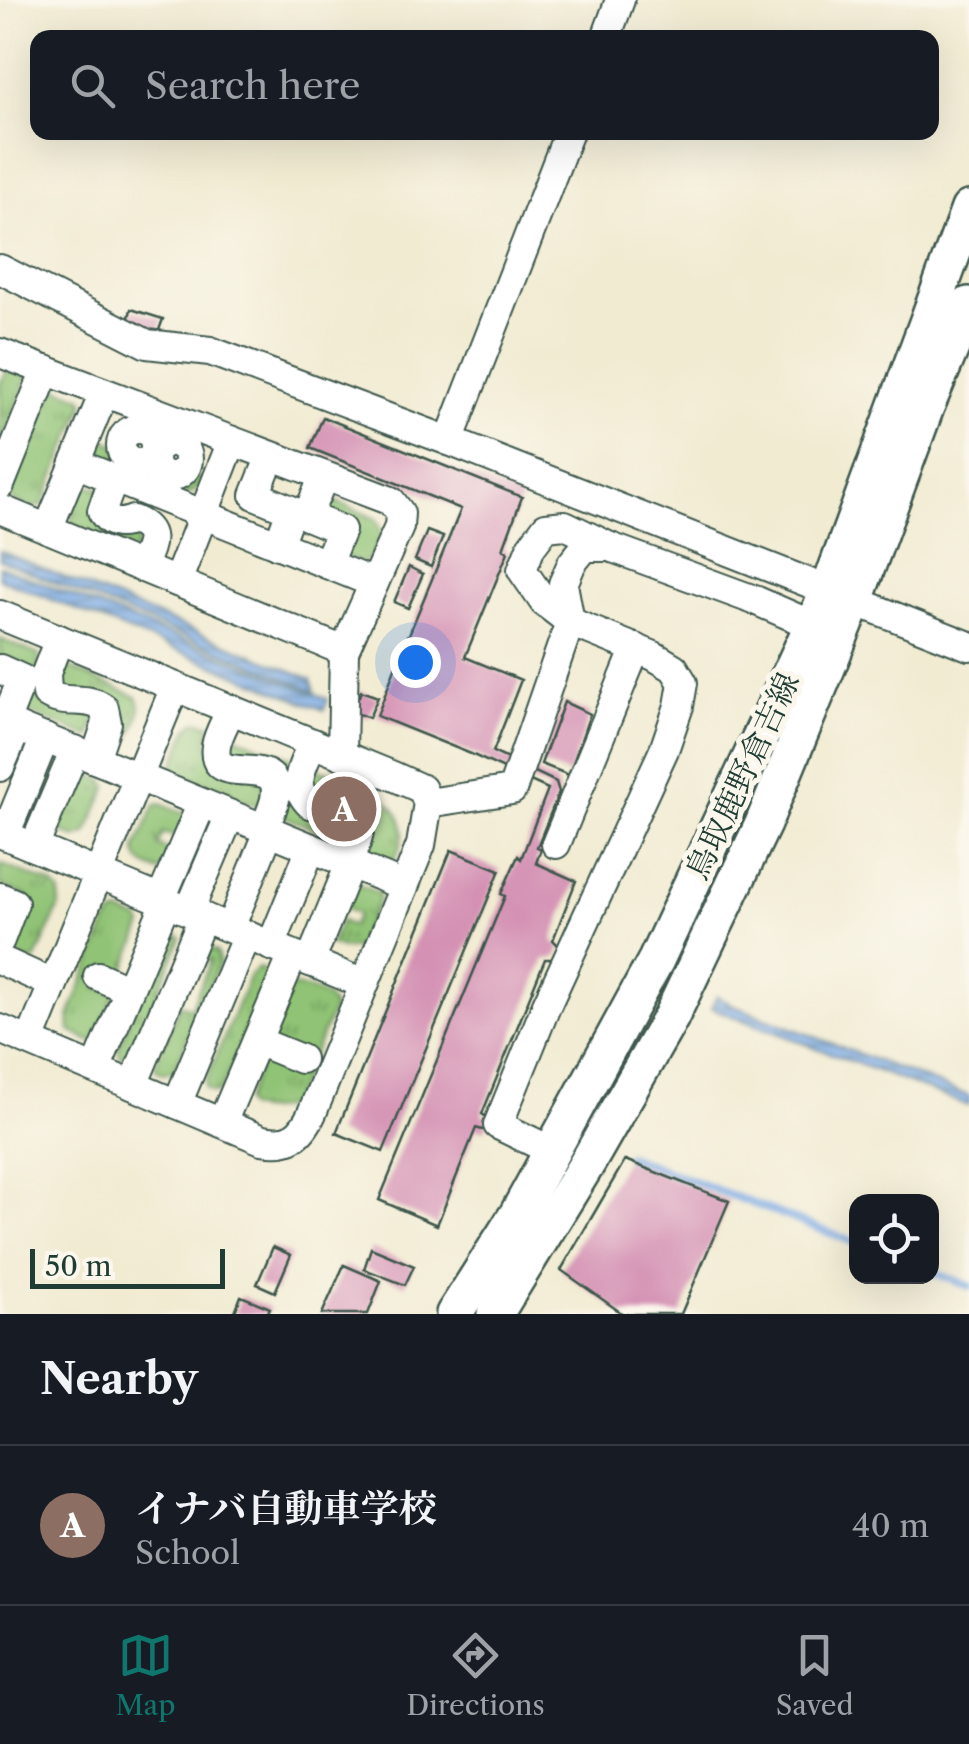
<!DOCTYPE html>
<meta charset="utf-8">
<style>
body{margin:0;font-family:"Libre Caslon Text","Noto Serif JP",serif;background:#242831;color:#f1f3f6}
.controls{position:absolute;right:30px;bottom:30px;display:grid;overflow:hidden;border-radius:20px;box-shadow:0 10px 40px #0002}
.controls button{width:90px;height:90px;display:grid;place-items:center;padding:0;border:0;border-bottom:2px solid #363941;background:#171b24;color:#f1f3f6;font:50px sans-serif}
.scale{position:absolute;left:30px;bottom:25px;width:195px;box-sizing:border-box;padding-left:10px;border:5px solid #1f3d34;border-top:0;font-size:28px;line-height:35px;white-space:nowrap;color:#1f3d34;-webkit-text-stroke:8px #fbf7ec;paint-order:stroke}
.you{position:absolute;left:415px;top:662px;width:35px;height:35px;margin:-25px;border:8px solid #fff;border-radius:50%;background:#1a73e8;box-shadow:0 0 0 15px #1a73e833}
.badge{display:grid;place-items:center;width:65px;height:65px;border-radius:50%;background:#0f766e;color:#fff;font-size:32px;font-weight:700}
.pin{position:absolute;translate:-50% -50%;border:5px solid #fff;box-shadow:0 2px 10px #0006}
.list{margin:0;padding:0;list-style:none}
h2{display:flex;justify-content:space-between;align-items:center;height:130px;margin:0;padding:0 40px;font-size:42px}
h2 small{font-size:32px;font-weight:400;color:#9ea1a6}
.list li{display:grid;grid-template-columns:65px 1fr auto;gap:30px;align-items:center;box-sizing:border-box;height:160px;padding:0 40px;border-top:2px solid #363941}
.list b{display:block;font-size:38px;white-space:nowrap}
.list p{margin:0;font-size:32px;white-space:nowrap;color:#9ea1a6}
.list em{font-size:32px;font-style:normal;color:#9ea1a6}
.icon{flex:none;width:55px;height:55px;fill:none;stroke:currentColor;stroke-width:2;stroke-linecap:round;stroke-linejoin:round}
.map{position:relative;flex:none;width:969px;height:1314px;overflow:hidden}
.search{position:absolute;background:#171b24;box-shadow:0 10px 40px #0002;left:30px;right:30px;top:30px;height:110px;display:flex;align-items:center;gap:25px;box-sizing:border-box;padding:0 35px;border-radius:20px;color:#9ea1a6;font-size:38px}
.sheet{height:290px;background:#171b24}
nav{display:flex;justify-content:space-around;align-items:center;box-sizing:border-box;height:140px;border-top:2px solid #363941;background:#171b24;font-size:28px;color:#9ea1a6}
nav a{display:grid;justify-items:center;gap:5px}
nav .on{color:#0f766e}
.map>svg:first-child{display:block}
</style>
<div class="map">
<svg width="969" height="1314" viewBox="0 0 969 1314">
<defs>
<pattern id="grass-tufts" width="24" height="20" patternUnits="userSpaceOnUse" patternTransform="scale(2.5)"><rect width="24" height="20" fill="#90c374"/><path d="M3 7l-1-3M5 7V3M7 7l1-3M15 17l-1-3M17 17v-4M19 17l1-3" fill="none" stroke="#75a060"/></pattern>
<pattern id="water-rules" width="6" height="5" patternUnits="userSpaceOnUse" patternTransform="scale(2.5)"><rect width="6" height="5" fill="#7aa9e3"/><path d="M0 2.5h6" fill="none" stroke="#638bb9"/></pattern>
</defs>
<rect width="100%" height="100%" fill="#fbf7ec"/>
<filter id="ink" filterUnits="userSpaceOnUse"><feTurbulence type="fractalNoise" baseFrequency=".01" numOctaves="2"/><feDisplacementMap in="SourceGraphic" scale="20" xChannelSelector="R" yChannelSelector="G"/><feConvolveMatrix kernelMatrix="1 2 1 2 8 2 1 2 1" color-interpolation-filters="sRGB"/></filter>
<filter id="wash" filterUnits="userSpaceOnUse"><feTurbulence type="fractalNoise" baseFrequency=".0048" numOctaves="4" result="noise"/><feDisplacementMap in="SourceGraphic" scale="40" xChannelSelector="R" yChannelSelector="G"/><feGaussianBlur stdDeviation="2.25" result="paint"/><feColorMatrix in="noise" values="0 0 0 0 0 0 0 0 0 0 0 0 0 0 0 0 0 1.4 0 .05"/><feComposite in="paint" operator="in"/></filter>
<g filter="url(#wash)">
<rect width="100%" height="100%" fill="#f1ebd2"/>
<!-- grass -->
<g fill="url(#grass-tufts)" stroke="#588054" stroke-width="2.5">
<polygon points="10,369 27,377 0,448 0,384 4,375"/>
<polygon points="55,387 81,397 84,400 84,406 42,506 31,508 12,500 10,493"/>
<path d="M 102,440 L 116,444 C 117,460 128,467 143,469 L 150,466 C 163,484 170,484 190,475 L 202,479 C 202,487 195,491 188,494 L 104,459 L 99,449 Z"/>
<polygon points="86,485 102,489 99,501 137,525 138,552 75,525 71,521 75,503"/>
<polygon points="321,495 376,519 382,532 371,558 362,563 343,556 314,513"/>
<polygon points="0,639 39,655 37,683 97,717 90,737 22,710 0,663"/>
<path d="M 61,664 L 137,697 C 145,713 133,730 126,746 L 119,749 L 113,747 L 117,721 L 58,691 Z"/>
<polygon points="195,722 202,722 211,725 207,744 265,782 260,807 175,771 173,766 188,729"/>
<polygon points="230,734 293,758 291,778 351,819 344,841 285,817 281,814 285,797 230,761"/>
<path d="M 316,768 C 354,783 428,802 395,858 L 388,860 L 366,851 L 369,837 L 312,795 L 312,771 Z"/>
<polygon points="78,771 104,780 108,786 86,834 75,838 56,829"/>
<path d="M 160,804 L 188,815 L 177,837 L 163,833 L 158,845 L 171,851 L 160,872 C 148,866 135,864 136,848 L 155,805 Z"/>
<polygon points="0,864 52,884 60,892 59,907 35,961 28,961 10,953 9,945 28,897 0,885"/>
<polygon points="357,884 378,893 379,899 358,947 345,949 330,944 341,921 352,926 358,914 345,908"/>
<polygon points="121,913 140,920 143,925 96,1040 90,1041 70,1031 69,1016 107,923 113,915"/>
<polygon points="171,933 176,934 181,938 130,1058 122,1058 118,1052 119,1047 163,939"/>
<polygon points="204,949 209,949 217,952 219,963 175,1068 172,1072 164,1073 157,1071 155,1066 180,1004 191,1008 211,960 198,955"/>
<polygon points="258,968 269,972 270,980 220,1092 214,1093 206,1089 205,1083 250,975"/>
<path d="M 295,986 C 311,990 331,993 333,1010 L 292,1102 C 279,1112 264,1112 248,1108 L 245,1102 L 290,988 Z"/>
</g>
<!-- water -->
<g fill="url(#water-rules)" stroke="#4c738c" stroke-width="2.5">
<polygon points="0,551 311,679 315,691 0,560"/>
<polygon points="0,566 328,699 324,710 0,579"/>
<polygon points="717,996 732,1005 969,1096 969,1106 711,1008"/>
</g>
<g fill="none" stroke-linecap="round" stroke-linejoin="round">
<!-- stream -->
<g stroke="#7aa9e3" stroke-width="8">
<polyline points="628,1156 856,1243"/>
<polyline points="932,1272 969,1286"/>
</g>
</g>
<g id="blocks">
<!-- building -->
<g fill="#d491b4">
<polygon points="131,309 163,319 158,333 128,322"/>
<polygon points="323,417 522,497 503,549 508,552 465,657 521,680 493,752 556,782 559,792 537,847 541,849 536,863 576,881 553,940 560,947 558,956 552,959 545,959 482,1114 488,1118 486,1129 482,1130 476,1128 437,1225 379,1200 505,896 501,894 518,856 521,859 548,789 471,754 377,716 407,636 408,637 461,509 310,448"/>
<polygon points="427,531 443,537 431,567 415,560"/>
<polygon points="409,567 423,574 408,608 394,602"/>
<polygon points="361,691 378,697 369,718 353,712"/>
<polygon points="564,702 590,714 569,775 541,764"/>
<polygon points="451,850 500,870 383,1152 336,1133"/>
<polygon points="625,1160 729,1201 681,1314 623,1314 561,1270"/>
<polygon points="273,1247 291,1255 275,1292 257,1284"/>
<polygon points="371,1248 414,1266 405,1285 364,1269"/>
<polygon points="344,1265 381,1281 368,1314 322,1314"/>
<polygon points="241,1296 270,1308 267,1314 234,1314"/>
</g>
</g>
</g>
<g filter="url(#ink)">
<use href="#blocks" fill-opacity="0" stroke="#3e574c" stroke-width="2.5"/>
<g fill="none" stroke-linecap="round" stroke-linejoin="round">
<defs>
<g id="minor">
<polyline points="606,38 620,0"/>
<polyline points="0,269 147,344 210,351 449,441 969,646"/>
<polyline points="0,353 391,501 400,513 399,527 344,651 342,755"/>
<circle cx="138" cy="446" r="17"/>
<polyline points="449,441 569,132"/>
<circle cx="171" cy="459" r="17"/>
<polyline points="271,456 255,495 291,510 278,545"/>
<polyline points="75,463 374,583"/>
<polyline points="324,476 307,516 341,530 327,564"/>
<path d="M 113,479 L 102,511 C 110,525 120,525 133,520 C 160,531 150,546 141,567"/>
<polyline points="0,485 46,370"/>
<polyline points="0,509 344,651"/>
<polyline points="48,529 104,393"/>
<polyline points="177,582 232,441"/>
<path d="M 0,615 L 393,776 L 422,789 L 428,803 L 421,845 L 312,1113 C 301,1137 289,1145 262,1140 L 0,1029"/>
<path d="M 59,639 L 46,673 L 47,694 C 65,706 87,695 104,708 L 107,723 L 95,759"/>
<polyline points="0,669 22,679 5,722"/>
<path d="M 231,709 C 226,721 218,734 216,746 C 209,793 284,747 275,799 C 273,809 268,819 264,829"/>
<polyline points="0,720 404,886"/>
<path d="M 313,743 C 303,764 290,785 310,804 C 318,805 326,805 335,805 C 375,807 357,841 348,863"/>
<polyline points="0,767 17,727"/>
<polyline points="428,803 512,790 570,622 563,584 572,563 585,547 610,547"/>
<polyline points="0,833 364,984"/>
<polyline points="5,835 45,738"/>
<polyline points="556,844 636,648"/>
<polyline points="34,847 75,750"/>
<polyline points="0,897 14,903 0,940"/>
<polyline points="161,899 202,803"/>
<polyline points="189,911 230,815"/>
<polyline points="230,928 269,831"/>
<polyline points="271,946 311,848"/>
<polyline points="0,960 53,984"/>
<polyline points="310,962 350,864"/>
<polyline points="98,976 129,990"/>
<polyline points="30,1041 175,687"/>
<polyline points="257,1041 301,1059"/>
<polyline points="96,1069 166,902"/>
<polyline points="133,1085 203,917"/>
<polyline points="177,1104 247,935"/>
<polyline points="222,1123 293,955"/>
<polyline points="552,1151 498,1125 547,1004 664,750 679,706 683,683 674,668 654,656 570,622 544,602 522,570 531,547 546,527 565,525 610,547 757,601 812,625"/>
</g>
<g id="major">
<polyline points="454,1314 517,1215 656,960 828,592 969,209"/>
<polyline points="495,1314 585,1167 671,1017 763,824 855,600 926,407 969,305"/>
</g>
</defs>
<!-- minor casing -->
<use href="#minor" stroke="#3e574c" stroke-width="32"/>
<!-- major casing -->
<use href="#major" stroke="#3e574c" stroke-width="40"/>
<!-- minor -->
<use href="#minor" stroke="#fff" stroke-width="28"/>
<!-- major -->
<use href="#major" stroke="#fff" stroke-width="35"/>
</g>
</g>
<g text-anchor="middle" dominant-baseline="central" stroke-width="10" stroke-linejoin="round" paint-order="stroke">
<!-- street labels -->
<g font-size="32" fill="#1f3d34" stroke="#fbf7ec">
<text transform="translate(742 776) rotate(-65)">鳥取鹿野倉吉線</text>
</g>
</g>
</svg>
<div class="controls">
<button><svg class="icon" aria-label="locate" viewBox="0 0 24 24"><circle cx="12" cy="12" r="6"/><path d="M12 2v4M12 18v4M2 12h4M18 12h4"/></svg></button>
</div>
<div class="scale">50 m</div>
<div class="you"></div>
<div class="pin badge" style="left:344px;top:809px;background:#8d6e63">A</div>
<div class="search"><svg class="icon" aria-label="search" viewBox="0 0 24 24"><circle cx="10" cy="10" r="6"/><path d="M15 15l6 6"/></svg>Search here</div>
</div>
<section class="sheet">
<h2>Nearby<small></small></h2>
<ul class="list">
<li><span class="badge" style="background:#8d6e63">A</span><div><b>イナバ自動車学校</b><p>School</p></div><em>40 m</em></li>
</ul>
</section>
<nav>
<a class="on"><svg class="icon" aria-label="map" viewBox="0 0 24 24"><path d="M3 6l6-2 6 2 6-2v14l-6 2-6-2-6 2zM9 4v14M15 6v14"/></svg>Map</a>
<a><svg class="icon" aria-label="directions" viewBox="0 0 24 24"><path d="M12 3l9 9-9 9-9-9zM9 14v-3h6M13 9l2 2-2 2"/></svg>Directions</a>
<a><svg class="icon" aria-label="saved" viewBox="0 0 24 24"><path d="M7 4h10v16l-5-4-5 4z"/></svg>Saved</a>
</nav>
